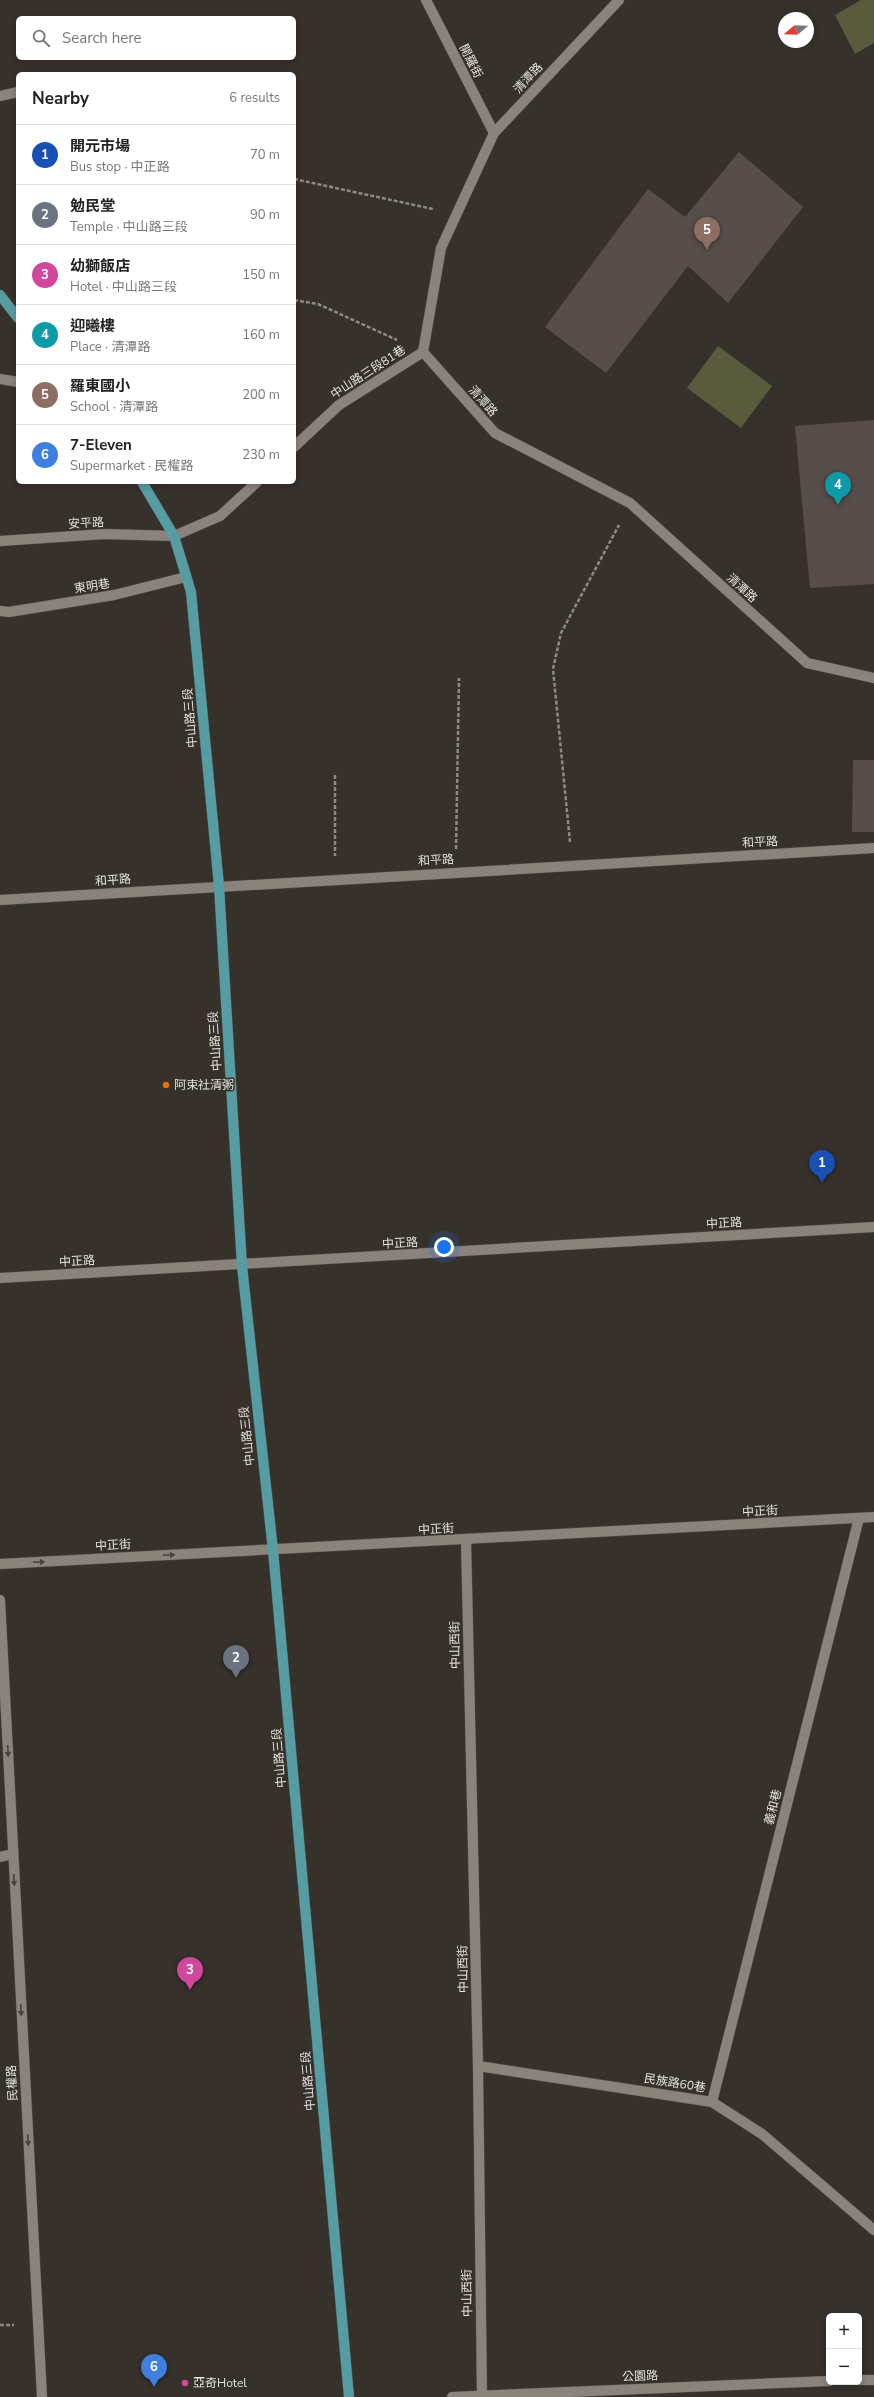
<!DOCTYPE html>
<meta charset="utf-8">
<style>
body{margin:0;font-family:"Nunito Sans","Noto Sans TC",sans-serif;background:#f6f6f6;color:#222}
.controls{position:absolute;right:12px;bottom:12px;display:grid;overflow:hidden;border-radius:6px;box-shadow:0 2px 6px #0003}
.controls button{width:36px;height:36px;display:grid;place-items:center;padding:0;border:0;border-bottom:1px solid #e0e0e0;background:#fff;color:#222;font:20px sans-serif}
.compass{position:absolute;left:778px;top:12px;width:36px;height:36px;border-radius:50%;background:#fff;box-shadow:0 2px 6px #0003;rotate:251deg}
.you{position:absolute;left:444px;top:1247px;width:14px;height:14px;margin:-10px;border:3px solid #fff;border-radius:50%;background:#1a73e8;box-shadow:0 0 0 6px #1a73e833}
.badge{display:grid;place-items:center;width:26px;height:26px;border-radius:50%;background:#805180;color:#fff;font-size:13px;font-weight:700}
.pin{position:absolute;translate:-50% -33px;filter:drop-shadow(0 1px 2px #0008)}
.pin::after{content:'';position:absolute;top:21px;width:14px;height:12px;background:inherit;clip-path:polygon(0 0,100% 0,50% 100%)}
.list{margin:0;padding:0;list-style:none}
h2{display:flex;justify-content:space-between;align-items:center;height:52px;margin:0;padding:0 16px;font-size:17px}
h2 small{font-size:13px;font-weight:400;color:#767676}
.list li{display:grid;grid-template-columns:26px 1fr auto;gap:12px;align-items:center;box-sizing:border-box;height:60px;padding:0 16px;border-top:1px solid #e0e0e0}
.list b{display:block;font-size:15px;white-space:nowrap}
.list p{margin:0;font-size:13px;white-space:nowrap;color:#767676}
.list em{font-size:13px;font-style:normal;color:#767676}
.icon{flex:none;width:22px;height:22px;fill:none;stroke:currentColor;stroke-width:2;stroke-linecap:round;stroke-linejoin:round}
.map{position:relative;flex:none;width:874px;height:2397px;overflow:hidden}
.search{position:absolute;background:#fff;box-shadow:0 2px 6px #0003;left:16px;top:16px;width:280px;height:44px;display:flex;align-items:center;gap:10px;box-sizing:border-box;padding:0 14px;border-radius:6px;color:#767676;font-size:15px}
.panel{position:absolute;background:#fff;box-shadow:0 2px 6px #0003;left:16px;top:72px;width:280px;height:412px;border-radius:6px}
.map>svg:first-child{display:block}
</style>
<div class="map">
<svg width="874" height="2397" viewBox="0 0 874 2397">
<rect width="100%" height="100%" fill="#37312c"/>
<!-- green -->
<g fill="#595b3c">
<polygon points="861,0 874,0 874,43 855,54 835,15"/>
<polygon points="718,346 772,386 741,428 687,388"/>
</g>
<!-- building -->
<g fill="#574e4b">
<polygon points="739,152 803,207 728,303 688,266 606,373 545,327 648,189 685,217"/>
<polygon points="874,420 874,584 810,588 795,426"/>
<polygon points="853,760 874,760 874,832 852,832"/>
</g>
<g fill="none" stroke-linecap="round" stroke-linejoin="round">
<defs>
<g id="service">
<polyline points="0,96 18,92"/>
<polyline points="0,379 18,382"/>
<polyline points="0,611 9,612 114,595 186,577"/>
<polyline points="466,1540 478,2066 482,2397"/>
<polyline points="478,2066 712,2102 762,2134 874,2230"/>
<polyline points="712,2102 859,1518"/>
</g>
<g id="minor">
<polyline points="426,0 494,133"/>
<polyline points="423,352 495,433 630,503 807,663 874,678"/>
<polyline points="423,352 441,248 494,133 619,0"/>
<polyline points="294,447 339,405 423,352"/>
<polyline points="0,541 105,534 174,536 220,516 257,482"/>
<polyline points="0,900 874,848"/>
<polyline points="0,1278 874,1227"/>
<polyline points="0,1564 874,1517"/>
<polyline points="0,1600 42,2397"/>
<polyline points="0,1857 13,1854"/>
<polyline points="859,2380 874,2380"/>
<polyline points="452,2397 829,2381"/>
</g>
<g id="primary">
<polyline points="0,295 18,318"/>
<polyline points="142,482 174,536 191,592 219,886 242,1266 273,1550 349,2397"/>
</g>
</defs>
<!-- service casing -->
<use href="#service" stroke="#524d48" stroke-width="11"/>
<!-- minor casing -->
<use href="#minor" stroke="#524d48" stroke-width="11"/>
<!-- primary casing -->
<use href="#primary" stroke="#524d48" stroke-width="11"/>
<!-- path -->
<g stroke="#8e8984" stroke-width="2.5" stroke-dasharray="4 2" stroke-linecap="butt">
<polyline points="294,179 433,209"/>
<polyline points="294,300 318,304 397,340"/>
<polyline points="335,775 335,856"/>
<polyline points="570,842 553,669 561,633 619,525"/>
<polyline points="456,849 459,678"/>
<polyline points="0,2325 14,2325"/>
</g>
<!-- service -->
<use href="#service" stroke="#8a837c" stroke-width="10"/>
<!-- minor -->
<use href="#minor" stroke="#8a837c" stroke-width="10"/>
<!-- primary -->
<use href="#primary" stroke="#559ca3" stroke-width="10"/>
</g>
<!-- one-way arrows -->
<defs><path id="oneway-solid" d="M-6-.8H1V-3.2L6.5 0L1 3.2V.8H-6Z"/></defs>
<g fill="#48413c">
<use href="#oneway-solid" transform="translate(169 1555) rotate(-3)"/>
<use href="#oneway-solid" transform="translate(39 1562) rotate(-3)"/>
<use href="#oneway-solid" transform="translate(8 1751) rotate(87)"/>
<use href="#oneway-solid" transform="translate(14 1880) rotate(87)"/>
<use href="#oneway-solid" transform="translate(21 2010) rotate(87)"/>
<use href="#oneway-solid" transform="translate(28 2140) rotate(87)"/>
</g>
<!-- markers -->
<circle fill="#e8710a" stroke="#37312c" stroke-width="1.5" cx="166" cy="1085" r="4"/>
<circle fill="#d1479c" stroke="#37312c" stroke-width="1.5" cx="185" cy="2383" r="4"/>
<g text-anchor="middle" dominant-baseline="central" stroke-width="3" stroke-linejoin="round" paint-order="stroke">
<!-- street labels -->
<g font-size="12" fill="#e5e1dd" stroke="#37312c">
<text transform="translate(471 61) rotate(63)">開羅街</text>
<text transform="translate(528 78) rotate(-47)">清潭路</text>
<text transform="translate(368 372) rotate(-33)">中山路三段81巷</text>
<text transform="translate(483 401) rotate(48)">清潭路</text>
<text transform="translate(86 523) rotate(-3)">安平路</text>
<text transform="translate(92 586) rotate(-9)">東明巷</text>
<text transform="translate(742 588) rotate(42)">清潭路</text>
<text transform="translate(190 718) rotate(-95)">中山路三段</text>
<text transform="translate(760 842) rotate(-3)">和平路</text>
<text transform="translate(436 860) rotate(-3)">和平路</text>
<text transform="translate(113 880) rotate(-4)">和平路</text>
<text transform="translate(215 1041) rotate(-94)">中山路三段</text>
<text transform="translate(724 1223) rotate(-3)">中正路</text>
<text transform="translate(400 1243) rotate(-3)">中正路</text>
<text transform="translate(77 1261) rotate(-3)">中正路</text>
<text transform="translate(247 1436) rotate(-96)">中山路三段</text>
<text transform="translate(760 1511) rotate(-3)">中正街</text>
<text transform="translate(436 1529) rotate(-3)">中正街</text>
<text transform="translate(113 1545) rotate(-3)">中正街</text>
<text transform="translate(455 1645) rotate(-91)">中山西街</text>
<text transform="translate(279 1758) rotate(-95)">中山路三段</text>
<text transform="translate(773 1807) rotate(-76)">義和巷</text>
<text transform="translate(463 1969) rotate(-91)">中山西街</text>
<text transform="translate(308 2081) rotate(-95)">中山路三段</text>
<text transform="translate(12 2083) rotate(-93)">民權路</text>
<text transform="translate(675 2083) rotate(9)">民族路60巷</text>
<text transform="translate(467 2293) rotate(-91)">中山西街</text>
<text transform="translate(640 2376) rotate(-2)">公園路</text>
</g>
<!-- poi labels -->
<g font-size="12" fill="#e5e1dd" stroke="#37312c" text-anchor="start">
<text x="174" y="1085">阿束社清粥</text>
<text x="193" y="2383">亞奇Hotel</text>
</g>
</g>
</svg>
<div class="controls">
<button>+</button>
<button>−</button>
</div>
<svg class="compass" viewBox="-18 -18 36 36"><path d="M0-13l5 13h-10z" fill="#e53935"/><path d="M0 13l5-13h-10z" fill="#767676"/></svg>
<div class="you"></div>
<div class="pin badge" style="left:822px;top:1183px;background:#1a4fb4">1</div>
<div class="pin badge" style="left:236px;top:1678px;background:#6b7280">2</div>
<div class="pin badge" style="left:190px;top:1990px;background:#d1479c">3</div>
<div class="pin badge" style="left:838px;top:505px;background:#0f9aa8">4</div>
<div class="pin badge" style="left:707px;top:250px;background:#8d6e63">5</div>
<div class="pin badge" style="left:154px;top:2387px;background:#3f7fe0">6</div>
<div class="search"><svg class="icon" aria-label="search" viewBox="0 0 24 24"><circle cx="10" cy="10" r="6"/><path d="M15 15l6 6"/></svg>Search here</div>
<section class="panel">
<h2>Nearby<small>6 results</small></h2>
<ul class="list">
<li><span class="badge" style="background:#1a4fb4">1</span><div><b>開元市場</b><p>Bus stop · 中正路</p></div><em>70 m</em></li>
<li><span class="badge" style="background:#6b7280">2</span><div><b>勉民堂</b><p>Temple · 中山路三段</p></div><em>90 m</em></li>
<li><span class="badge" style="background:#d1479c">3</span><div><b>幼獅飯店</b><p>Hotel · 中山路三段</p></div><em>150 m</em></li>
<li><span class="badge" style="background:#0f9aa8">4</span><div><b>迎曦樓</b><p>Place · 清潭路</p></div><em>160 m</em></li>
<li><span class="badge" style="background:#8d6e63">5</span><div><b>羅東國小</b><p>School · 清潭路</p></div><em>200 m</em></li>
<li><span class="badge" style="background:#3f7fe0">6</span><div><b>7-Eleven</b><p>Supermarket · 民權路</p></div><em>230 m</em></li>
</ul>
</section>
</div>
